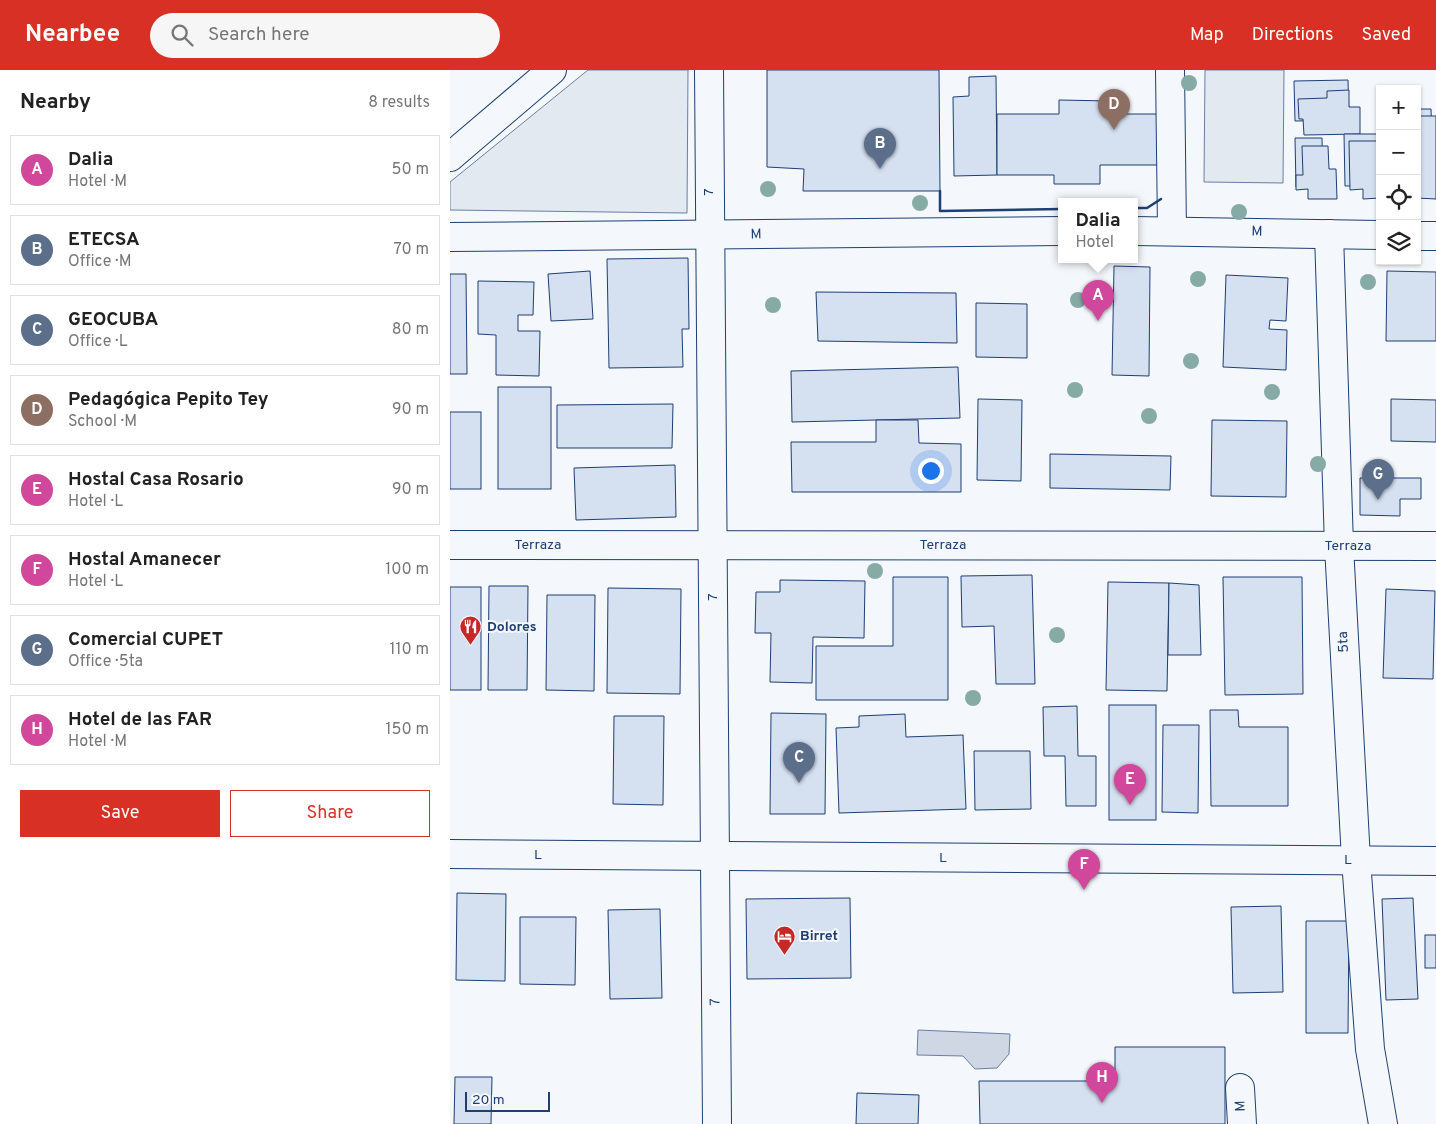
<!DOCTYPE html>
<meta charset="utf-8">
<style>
body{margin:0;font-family:Overpass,sans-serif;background:#f6f6f6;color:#222}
.controls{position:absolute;right:15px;top:15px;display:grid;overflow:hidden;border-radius:0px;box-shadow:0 1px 4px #0004}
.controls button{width:45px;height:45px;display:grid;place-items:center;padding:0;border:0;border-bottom:1px solid #e0e0e0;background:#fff;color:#222;font:25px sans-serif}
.scale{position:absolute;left:15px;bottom:12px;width:85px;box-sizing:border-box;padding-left:5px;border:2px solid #1d3f73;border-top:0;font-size:14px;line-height:18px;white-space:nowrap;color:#1d3f73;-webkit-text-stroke:4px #f4f7fb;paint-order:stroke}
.you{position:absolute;left:480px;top:400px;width:18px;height:18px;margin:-12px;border:4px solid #fff;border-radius:50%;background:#1a73e8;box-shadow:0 0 0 8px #1a73e833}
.badge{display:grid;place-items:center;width:32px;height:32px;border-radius:50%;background:#d93025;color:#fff;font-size:16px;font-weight:700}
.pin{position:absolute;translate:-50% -41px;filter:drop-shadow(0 1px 2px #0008)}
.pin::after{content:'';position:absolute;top:26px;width:18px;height:15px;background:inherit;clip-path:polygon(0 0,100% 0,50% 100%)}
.popup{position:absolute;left:608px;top:128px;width:80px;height:65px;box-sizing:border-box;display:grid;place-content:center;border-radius:0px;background:#fff;filter:drop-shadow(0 1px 4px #0005);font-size:16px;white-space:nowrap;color:#767676}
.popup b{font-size:19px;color:#222}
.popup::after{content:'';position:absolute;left:50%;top:100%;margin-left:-10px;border:10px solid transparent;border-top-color:#fff}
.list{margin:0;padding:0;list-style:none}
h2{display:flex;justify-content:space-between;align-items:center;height:65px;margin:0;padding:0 20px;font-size:21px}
h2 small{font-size:16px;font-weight:400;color:#767676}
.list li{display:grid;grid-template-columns:32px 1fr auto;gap:15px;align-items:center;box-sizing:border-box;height:70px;margin:0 10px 10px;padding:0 10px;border:1px solid #e0e0e0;border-radius:0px}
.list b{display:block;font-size:19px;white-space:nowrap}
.list p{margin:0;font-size:16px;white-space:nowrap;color:#767676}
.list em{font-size:16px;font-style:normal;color:#767676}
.actions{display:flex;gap:10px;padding:15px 20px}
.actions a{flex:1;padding:11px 0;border:1px solid #d93025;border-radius:0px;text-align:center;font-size:18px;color:#d93025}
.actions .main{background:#d93025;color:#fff}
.icon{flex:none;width:28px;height:28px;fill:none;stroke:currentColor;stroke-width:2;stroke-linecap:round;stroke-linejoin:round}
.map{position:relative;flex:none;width:986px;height:1054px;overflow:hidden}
header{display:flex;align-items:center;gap:30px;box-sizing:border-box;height:70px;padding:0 25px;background:#d93025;color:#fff}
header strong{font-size:24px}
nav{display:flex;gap:28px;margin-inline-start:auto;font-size:18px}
.search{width:350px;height:45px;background:#f6f6f6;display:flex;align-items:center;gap:12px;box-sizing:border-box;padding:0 18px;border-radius:28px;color:#767676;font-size:19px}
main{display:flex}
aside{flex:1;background:#fff}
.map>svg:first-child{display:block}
</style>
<header>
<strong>Nearbee</strong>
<div class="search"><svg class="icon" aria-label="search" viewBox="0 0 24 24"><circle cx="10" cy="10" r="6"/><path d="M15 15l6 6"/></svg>Search here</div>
<nav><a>Map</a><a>Directions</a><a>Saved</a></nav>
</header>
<main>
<aside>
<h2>Nearby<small>8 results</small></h2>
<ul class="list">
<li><span class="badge" style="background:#d1479c">A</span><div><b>Dalia</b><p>Hotel · M</p></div><em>50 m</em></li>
<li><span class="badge" style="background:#5c6f8a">B</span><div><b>ETECSA</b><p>Office · M</p></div><em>70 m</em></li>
<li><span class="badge" style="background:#5c6f8a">C</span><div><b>GEOCUBA</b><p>Office · L</p></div><em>80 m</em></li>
<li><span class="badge" style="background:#8d6e63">D</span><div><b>Pedagógica Pepito Tey</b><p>School · M</p></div><em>90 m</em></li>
<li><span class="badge" style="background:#d1479c">E</span><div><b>Hostal Casa Rosario</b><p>Hotel · L</p></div><em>90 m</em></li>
<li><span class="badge" style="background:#d1479c">F</span><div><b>Hostal Amanecer</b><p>Hotel · L</p></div><em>100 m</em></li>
<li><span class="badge" style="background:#5c6f8a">G</span><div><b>Comercial CUPET</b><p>Office · 5ta</p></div><em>110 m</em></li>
<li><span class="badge" style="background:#d1479c">H</span><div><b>Hotel de las FAR</b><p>Hotel · M</p></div><em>150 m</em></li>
</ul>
<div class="actions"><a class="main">Save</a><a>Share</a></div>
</aside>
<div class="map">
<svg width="986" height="1054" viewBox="0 0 986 1054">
<rect width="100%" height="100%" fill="#f4f7fb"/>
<!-- green -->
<g fill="#e3e9f0" stroke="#687fa3">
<polygon points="138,0 238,0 237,143 0,140 0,112"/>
<polygon points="755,0 834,0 833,113 754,112"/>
</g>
<!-- water -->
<polygon fill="#cfd7e4" stroke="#687fa3" points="468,960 560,964 559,984 547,998 525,999 513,986 467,985"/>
<!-- building -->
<g fill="#d5e0f0" stroke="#1d3f73">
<polygon points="317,0 489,0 490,121 353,121 354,99 317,97"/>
<polygon points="546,6 547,105 504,106 503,27 519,26 519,7"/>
<polygon points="898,10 899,50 845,51 844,11"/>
<polygon points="899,20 899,37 910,37 910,64 854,65 853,49 849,49 848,29 877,28 877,21"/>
<polygon points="609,30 659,31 659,44 712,44 712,95 650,95 650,114 604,114 604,105 547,105 547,44 609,44"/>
<polygon points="967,39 981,39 983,95 967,95"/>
<polygon points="967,46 986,46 986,129 967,128"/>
<polygon points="894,64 930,64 930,116 895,116"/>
<polygon points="845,68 872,68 873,117 846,117"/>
<polygon points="899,71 930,71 930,128 913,129 913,119 900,120"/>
<polygon points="852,76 878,76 879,99 886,99 887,129 858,129 858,119 846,120 846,105 853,105"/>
<polygon points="238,188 239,259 232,259 233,297 159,298 157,189"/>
<polygon points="664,196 700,197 699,306 662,305"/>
<polygon points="140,201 143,249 101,251 98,204"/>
<polygon points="937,201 986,202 986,271 936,271"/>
<polygon points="0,204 16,204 17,304 0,304"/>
<polygon points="776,205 838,208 836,251 820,250 819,259 837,260 836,300 773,297"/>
<polygon points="28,211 84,212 83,245 68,245 68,261 90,261 89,306 46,305 46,265 28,264"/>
<polygon points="366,222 506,223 507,273 368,271"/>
<polygon points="526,233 577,234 577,288 526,287"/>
<polygon points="508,297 510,348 342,352 341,301"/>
<rect x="48" y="317" width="53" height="102"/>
<polygon points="528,329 572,330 571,411 527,410"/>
<polygon points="941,329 986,330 986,372 941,371"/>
<polygon points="223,334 222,378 107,378 107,335"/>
<rect x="0" y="342" width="31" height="77"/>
<polygon points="426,350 468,350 469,373 511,374 511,422 342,422 341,372 426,372"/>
<polygon points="762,350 837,351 836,427 761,426"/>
<polygon points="600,384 721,386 720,420 600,418"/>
<polygon points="225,395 226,447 126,450 124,398"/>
<polygon points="910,408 971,408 971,429 950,429 950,446 910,445"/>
<polygon points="582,505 585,614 546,614 544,556 512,557 511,506"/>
<polygon points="443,507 498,507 498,630 366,630 366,576 443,576"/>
<polygon points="773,507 852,507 853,624 775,625"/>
<polygon points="330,510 415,511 414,568 363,567 362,613 320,612 321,563 305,563 306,522 330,522"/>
<polygon points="658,512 719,513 717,621 656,620"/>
<polygon points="719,513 749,515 751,585 718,585"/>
<polygon points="39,516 78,516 77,620 38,620"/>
<rect x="0" y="517" width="31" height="103"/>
<polygon points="158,518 231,519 230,624 157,623"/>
<polygon points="936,519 985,521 983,609 933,608"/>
<polygon points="97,525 145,525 144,621 96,620"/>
<rect x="659" y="635" width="47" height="115"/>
<polygon points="627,636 628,686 646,686 646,736 616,736 615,686 594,686 593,637"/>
<polygon points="760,640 788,640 789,657 838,657 838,736 761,736"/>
<polygon points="321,643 376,644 375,744 320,744"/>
<polygon points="455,644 456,667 513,665 516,739 389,743 386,658 409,657 409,646"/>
<polygon points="164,646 214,646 213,735 163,734"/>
<polygon points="713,655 749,655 748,743 712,742"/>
<polygon points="524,681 580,681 581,739 525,740"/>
<polygon points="7,823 56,824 55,911 6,910"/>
<polygon points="400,828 401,908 297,909 296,829"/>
<polygon points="963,828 968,929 936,930 932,829"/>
<polygon points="831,836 833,922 783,923 781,837"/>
<polygon points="210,839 212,928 160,929 158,840"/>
<polygon points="70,847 126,847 125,915 70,914"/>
<polygon points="856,851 899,851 898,963 856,963"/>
<rect x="975" y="865" width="11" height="33"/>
<polygon points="665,977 775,977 775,1054 530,1054 529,1011 665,1011"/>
<polygon points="5,1007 42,1007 41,1054 4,1054"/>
<polygon points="407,1023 469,1025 468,1054 406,1054"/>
</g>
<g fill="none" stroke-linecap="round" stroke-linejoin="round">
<defs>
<g id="minor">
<polyline points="259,0 267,1054"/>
<polyline points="720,0 722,160"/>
<polyline points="684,161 930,165"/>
<polyline points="879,164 889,476 906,790 920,979 933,1054"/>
<polyline points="967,166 986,166"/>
<polyline points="0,167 612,161"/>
<polyline points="0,475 986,476"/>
<polyline points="0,784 986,791"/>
<polyline points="790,1018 792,1054"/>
</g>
<polyline id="major" points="0,87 102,0"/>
</defs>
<!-- minor casing -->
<use href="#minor" stroke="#1d3f73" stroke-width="30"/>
<!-- major casing -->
<use href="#major" stroke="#1d3f73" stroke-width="30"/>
<!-- minor -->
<use href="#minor" stroke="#f4f7fb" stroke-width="28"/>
<!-- major -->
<use href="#major" stroke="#f4f7fb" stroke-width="28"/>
<!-- wall -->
<g stroke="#1d3f73" stroke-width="2.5">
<polyline points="490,121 490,141 612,139"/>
<polyline points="684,138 697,138 711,129"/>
</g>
</g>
<!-- trees -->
<g fill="#86aba6">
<circle cx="739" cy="13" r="8"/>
<circle cx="318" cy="119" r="8"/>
<circle cx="470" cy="133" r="8"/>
<circle cx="789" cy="142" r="8"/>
<circle cx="748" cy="209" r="8"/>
<circle cx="918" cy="212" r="8"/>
<circle cx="628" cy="230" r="8"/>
<circle cx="323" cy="235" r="8"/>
<circle cx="741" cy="291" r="8"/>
<circle cx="625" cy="320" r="8"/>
<circle cx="822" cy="322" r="8"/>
<circle cx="699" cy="346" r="8"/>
<circle cx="868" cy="394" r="8"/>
<circle cx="425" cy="501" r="8"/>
<circle cx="607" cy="565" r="8"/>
<circle cx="523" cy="628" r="8"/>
</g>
<!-- icons -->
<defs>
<symbol id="restaurant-pin" viewBox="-11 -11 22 30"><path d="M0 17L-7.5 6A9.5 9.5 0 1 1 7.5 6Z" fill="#c62828" stroke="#f4f7fb"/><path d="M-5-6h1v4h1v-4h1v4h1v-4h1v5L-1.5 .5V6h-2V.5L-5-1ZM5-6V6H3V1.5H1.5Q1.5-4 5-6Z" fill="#fff"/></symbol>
<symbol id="hotel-pin" viewBox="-11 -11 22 30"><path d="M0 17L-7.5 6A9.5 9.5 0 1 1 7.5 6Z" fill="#c62828" stroke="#f4f7fb"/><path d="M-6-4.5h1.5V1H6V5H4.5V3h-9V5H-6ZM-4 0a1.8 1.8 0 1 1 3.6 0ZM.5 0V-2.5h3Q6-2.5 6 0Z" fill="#fff"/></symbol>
</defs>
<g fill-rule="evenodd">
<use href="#restaurant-pin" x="8" y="544" width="25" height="34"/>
<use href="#hotel-pin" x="322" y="854" width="25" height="34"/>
</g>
<g text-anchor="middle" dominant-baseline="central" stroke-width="4" stroke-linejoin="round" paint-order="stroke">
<!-- street labels -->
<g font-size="14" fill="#1d3f73" stroke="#f4f7fb">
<text transform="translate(259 122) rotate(-90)">7</text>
<text transform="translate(807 162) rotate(1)">M</text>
<text transform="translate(306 165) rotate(-1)">M</text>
<text x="88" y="475">Terraza</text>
<text x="493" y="475">Terraza</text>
<text x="898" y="476">Terraza</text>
<text transform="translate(263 527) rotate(-90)">7</text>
<text transform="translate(894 572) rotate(-93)">5ta</text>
<text x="88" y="785">L</text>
<text x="493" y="788">L</text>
<text x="898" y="790">L</text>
<text transform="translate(266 932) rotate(-91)">7</text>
<text transform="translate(791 1036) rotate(-92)">M</text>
</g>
<!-- poi labels -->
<g font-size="14" font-weight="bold" fill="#1d3f73" stroke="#f4f7fb" text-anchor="start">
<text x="37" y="557">Dolores</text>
<text x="350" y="866">Birret</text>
</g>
</g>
</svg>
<div class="controls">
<button>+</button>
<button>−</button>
<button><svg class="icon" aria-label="locate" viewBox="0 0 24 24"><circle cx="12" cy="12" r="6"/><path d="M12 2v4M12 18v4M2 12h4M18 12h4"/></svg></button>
<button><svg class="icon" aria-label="layers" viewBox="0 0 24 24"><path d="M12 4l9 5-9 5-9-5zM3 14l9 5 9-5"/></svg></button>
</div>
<div class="scale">20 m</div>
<div class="you"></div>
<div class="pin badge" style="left:648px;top:251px;background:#d1479c">A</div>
<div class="popup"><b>Dalia</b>Hotel</div>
<div class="pin badge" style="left:430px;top:99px;background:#5c6f8a">B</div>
<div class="pin badge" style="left:349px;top:713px;background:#5c6f8a">C</div>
<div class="pin badge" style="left:664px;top:60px;background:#8d6e63">D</div>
<div class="pin badge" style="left:680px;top:735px;background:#d1479c">E</div>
<div class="pin badge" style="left:634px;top:820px;background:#d1479c">F</div>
<div class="pin badge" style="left:928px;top:430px;background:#5c6f8a">G</div>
<div class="pin badge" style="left:652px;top:1033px;background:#d1479c">H</div>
</div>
</main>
